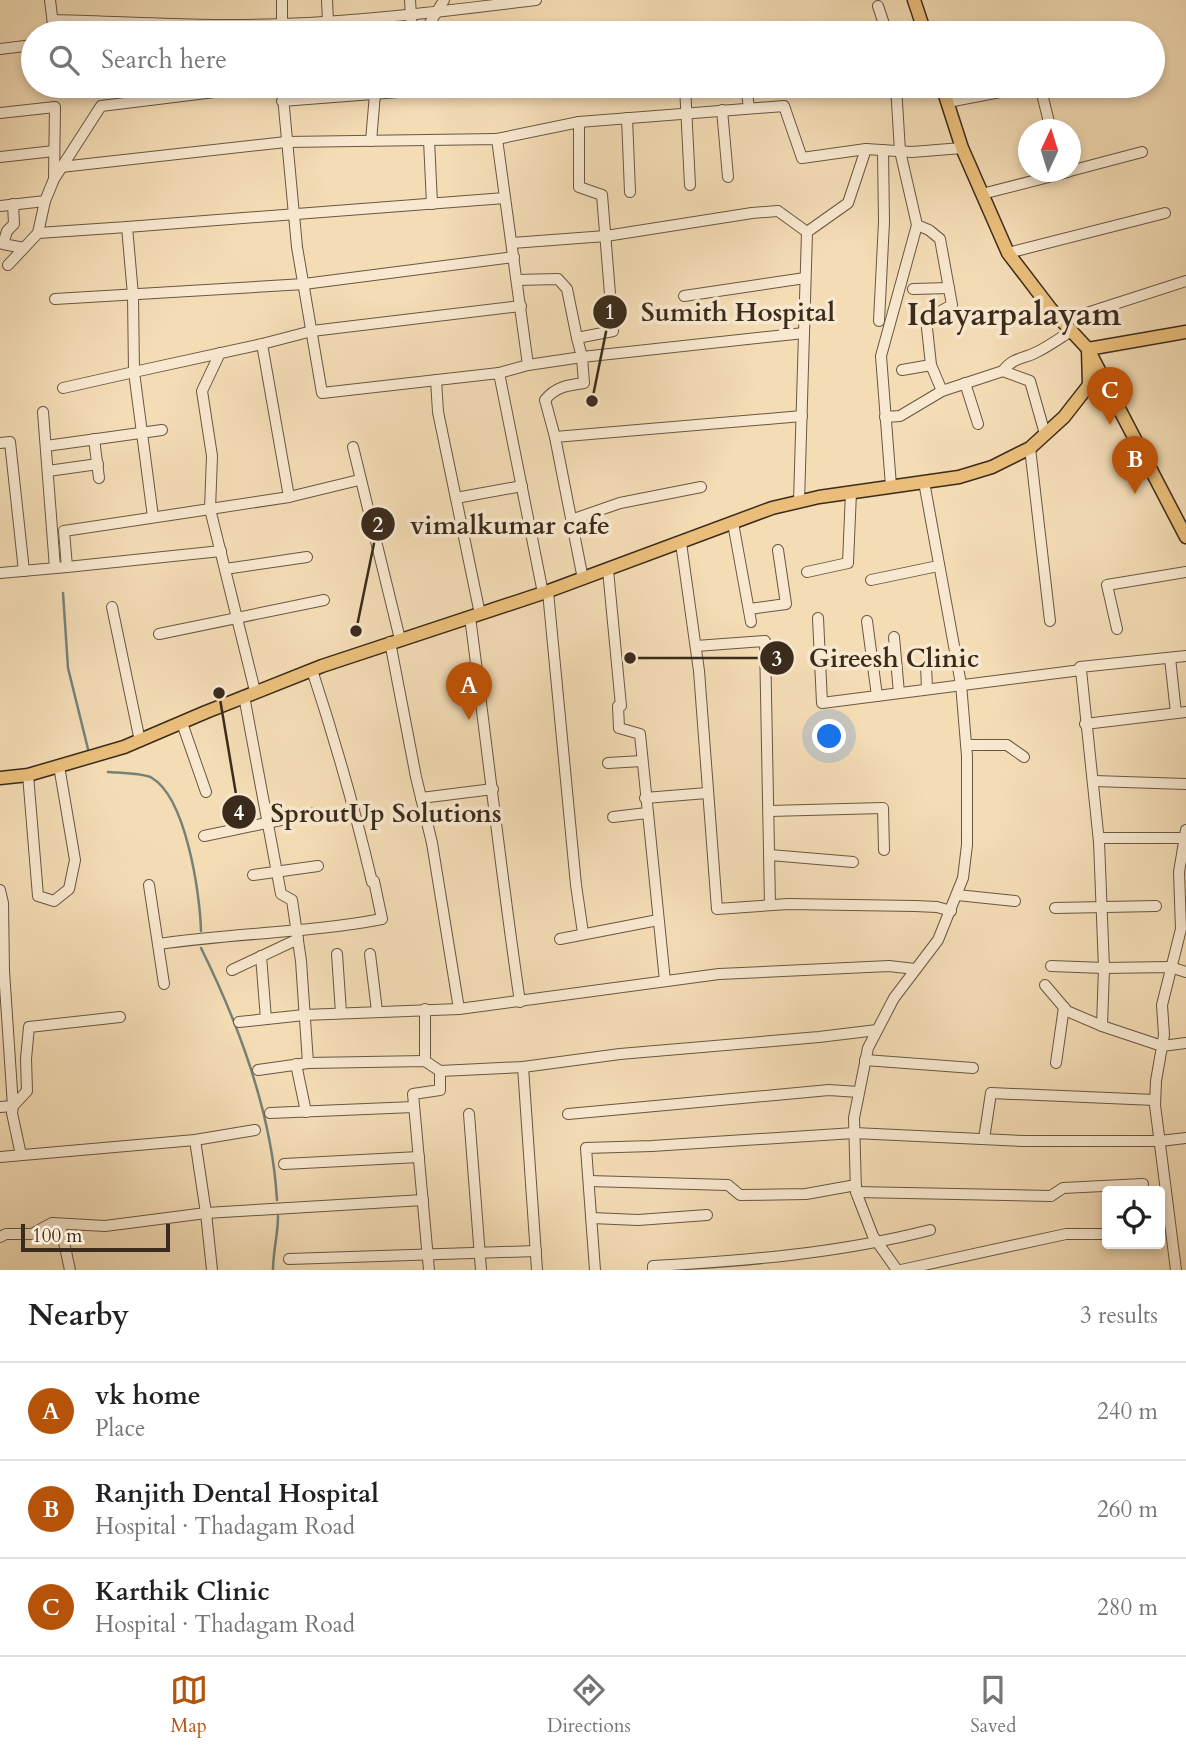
<!DOCTYPE html>
<meta charset="utf-8">
<style>
body{margin:0;font-family:Cardo,serif;background:#f2f2f2;color:#202124}
.controls{position:absolute;right:21px;bottom:21px;display:grid;overflow:hidden;border-radius:7px;box-shadow:0 4px 10px #0003}
.controls button{width:63px;height:63px;display:grid;place-items:center;padding:0;border:0;border-bottom:2px solid #e0e0e0;background:#fff;color:#202124;font:35px sans-serif}
.compass{position:absolute;left:1018px;top:119px;width:63px;height:63px;border-radius:50%;background:#fff;box-shadow:0 4px 10px #0003;rotate:4deg}
.scale{position:absolute;left:21px;bottom:18px;width:149px;box-sizing:border-box;padding-left:7px;border:4px solid #3a2b1c;border-top:0;font-size:19px;line-height:24px;white-space:nowrap;color:#3a2b1c;-webkit-text-stroke:5px #f8e8cf;paint-order:stroke}
.you{position:absolute;left:830px;top:737px;width:24px;height:24px;margin:-18px;border:5px solid #fff;border-radius:50%;background:#1a73e8;box-shadow:0 0 0 10px #1a73e833}
.badge{display:grid;place-items:center;width:46px;height:46px;border-radius:50%;background:#b45309;color:#fff;font-size:23px;font-weight:700}
.pin{position:absolute;translate:-50% -58px;filter:drop-shadow(0 2px 4px #0008)}
.pin::after{content:'';position:absolute;top:37px;width:24px;height:21px;background:inherit;clip-path:polygon(0 0,100% 0,50% 100%)}
.list{margin:0;padding:0;list-style:none}
h2{display:flex;justify-content:space-between;align-items:center;height:91px;margin:0;padding:0 28px;font-size:30px}
h2 small{font-size:23px;font-weight:400;color:#757577}
.list li{display:grid;grid-template-columns:46px 1fr auto;gap:21px;align-items:center;box-sizing:border-box;height:98px;padding:0 28px;border-top:2px solid #e0e0e0}
.list b{display:block;font-size:26px;white-space:nowrap}
.list p{margin:0;font-size:23px;white-space:nowrap;color:#757577}
.list em{font-size:23px;font-style:normal;color:#757577}
.icon{flex:none;width:38px;height:38px;fill:none;stroke:currentColor;stroke-width:2;stroke-linecap:round;stroke-linejoin:round}
.map{position:relative;flex:none;width:1186px;height:1270px;overflow:hidden}
.search{position:absolute;background:#fff;box-shadow:0 4px 10px #0003;left:21px;right:21px;top:21px;height:77px;display:flex;align-items:center;gap:18px;box-sizing:border-box;padding:0 24px;border-radius:38px;color:#757577;font-size:26px}
.sheet{height:385px;background:#fff}
nav{display:flex;justify-content:space-around;align-items:center;box-sizing:border-box;height:98px;border-top:2px solid #e0e0e0;background:#fff;font-size:19px;color:#757577}
nav a{display:grid;justify-items:center;gap:4px}
nav .on{color:#b45309}
.map>svg:first-child{display:block}
</style>
<div class="map">
<svg width="1186" height="1270" viewBox="0 0 1186 1270">
<rect width="100%" height="100%" fill="#f4dcb5"/>
<filter id="stains"><feTurbulence type="fractalNoise" baseFrequency=".00286" numOctaves="4"/><feColorMatrix values="0 0 0 0 .2 0 0 0 0 .09 0 0 0 0 .02 0 0 0 .5 -.17"/></filter>
<radialGradient id="worn" r=".72"><stop offset=".6" stop-color="#630" stop-opacity="0"/><stop offset="1" stop-color="#630" stop-opacity=".3"/></radialGradient>
<g fill="none" stroke-linecap="round" stroke-linejoin="round">
<!-- stream -->
<g stroke="#768178" stroke-width="2.5">
<polyline points="63,593 68,668 88,749"/>
<path d="M 108,772 C 119,773 144,773 152,778 C 186,798 200,893 201,931"/>
<path d="M 201,948 C 239,1025 272,1113 277,1200"/>
<path d="M 273,1270 C 273,1251 278,1235 278,1216"/>
</g>
<defs>
<g id="minor">
<polyline points="50,0 54,33"/>
<polyline points="327,0 328,21"/>
<polyline points="410,0 412,33"/>
<polyline points="878,6 887,33"/>
<path d="M 53,20 C 129,22 205,27 282,24 C 367,21 452,10 536,0"/>
<polyline points="115,22 116,33"/>
<polyline points="78,33 79,21"/>
<polyline points="282,33 282,0"/>
<polyline points="424,33 444,0"/>
<polyline points="0,49 33,45"/>
<polyline points="282,86 297,247 322,393 499,373 543,593"/>
<polyline points="685,86 690,185"/>
<polyline points="746,86 749,108"/>
<polyline points="896,86 900,151 917,225 929,230 940,239 952,305 926,319 931,365 942,391"/>
<polyline points="1040,86 1051,130"/>
<polyline points="282,101 476,86"/>
<polyline points="948,102 1032,86"/>
<polyline points="722,110 728,177"/>
<polyline points="0,113 55,107 54,178"/>
<polyline points="627,118 630,192"/>
<polyline points="579,122 784,106 802,158 866,149 912,152 962,148"/>
<polyline points="497,139 579,122 579,187 602,195 613,331 577,338 582,357 528,365"/>
<polyline points="429,140 432,204"/>
<polyline points="371,141 375,94 382,86"/>
<polyline points="0,157 54,151"/>
<polyline points="61,167 286,142 497,139 528,365 499,373"/>
<polyline points="1070,171 1142,152"/>
<polyline points="982,194 1068,172"/>
<polyline points="45,201 38,233 127,227"/>
<polyline points="13,204 14,224 7,231 3,244 24,248"/>
<polyline points="0,206 45,201 54,179 101,106 264,86"/>
<polyline points="512,243 606,236 752,213 778,211 807,232"/>
<polyline points="1008,253 1165,213"/>
<polyline points="8,265 38,233"/>
<polyline points="517,280 558,279 567,289 577,338"/>
<polyline points="913,289 949,288"/>
<polyline points="684,296 805,278"/>
<polyline points="55,299 304,284 514,257"/>
<polyline points="879,321 884,222 883,150"/>
<polyline points="1062,321 1186,281"/>
<polyline points="902,370 931,365"/>
<path d="M 1003,371 C 1013,357 1024,359 1037,352 C 1049,346 1060,338 1071,331"/>
<polyline points="436,380 438,412 480,614"/>
<polyline points="965,383 978,424"/>
<polyline points="63,388 134,372 133,295 127,227 505,198"/>
<polyline points="43,412 55,568"/>
<polyline points="885,417 900,416 942,391 1003,371 1030,381 1045,434"/>
<path d="M 555,437 L 545,400 C 555,387 568,385 584,383 L 582,357 L 804,333"/>
<polyline points="94,439 99,478"/>
<polyline points="0,443 10,442 24,571"/>
<polyline points="46,446 162,430"/>
<polyline points="353,447 400,639"/>
<polyline points="1030,448 1050,621"/>
<polyline points="48,471 98,464"/>
<polyline points="891,486 881,356 917,225"/>
<polyline points="289,497 359,480"/>
<polyline points="456,498 522,486"/>
<polyline points="799,502 807,232 848,203 866,149"/>
<polyline points="153,517 134,372 262,344"/>
<polyline points="571,520 620,503 701,487"/>
<polyline points="733,523 751,622"/>
<polyline points="681,543 699,671 717,909 788,904 915,906 937,907 951,911"/>
<polyline points="67,567 221,551"/>
<polyline points="225,569 307,557"/>
<polyline points="608,570 621,706 618,706 619,728 640,734 665,981"/>
<polyline points="807,572 848,563 851,492"/>
<polyline points="0,573 67,567 64,531 210,509 212,456 202,391 220,353"/>
<polyline points="583,579 555,437 802,416"/>
<polyline points="871,580 938,566"/>
<polyline points="548,592 576,885 583,933"/>
<polyline points="112,607 140,741"/>
<polyline points="749,609 786,604 778,550"/>
<path d="M 470,617 C 487,745 501,874 520,1002"/>
<polyline points="818,618 822,703 1081,670 1099,842 1104,968 1102,1026 1162,1046 1186,1043"/>
<polyline points="867,621 877,696"/>
<polyline points="1117,629 1107,585 1186,572"/>
<polyline points="159,634 324,600"/>
<polyline points="894,637 899,693"/>
<polyline points="390,642 416,777 432,843 459,1009"/>
<polyline points="696,646 765,641 770,905"/>
<polyline points="1170,658 1176,713"/>
<polyline points="926,665 927,689"/>
<polyline points="1081,670 1080,667 1186,656"/>
<polyline points="255,691 210,509 289,497 262,344 312,331 521,306"/>
<polyline points="244,696 281,894 292,900 301,961 308,1063"/>
<polyline points="182,723 206,792"/>
<polyline points="1085,724 1186,712"/>
<polyline points="966,745 1007,745 1024,757"/>
<polyline points="608,763 642,761"/>
<polyline points="28,775 38,896 54,901 69,889 75,860 59,766"/>
<polyline points="1094,781 1186,784"/>
<polyline points="421,798 493,789"/>
<polyline points="645,798 707,793"/>
<polyline points="769,811 883,808 884,850"/>
<polyline points="613,817 647,813"/>
<polyline points="204,836 315,813"/>
<polyline points="1099,838 1185,838"/>
<polyline points="770,855 853,862"/>
<polyline points="253,875 318,866"/>
<polyline points="149,885 164,984"/>
<polyline points="0,890 3,903 4,971 13,1106 0,1107"/>
<polyline points="957,895 1015,901"/>
<polyline points="1055,908 1156,906"/>
<polyline points="560,939 658,920"/>
<path d="M 159,944 C 233,933 309,933 382,919 L 374,881 L 372,882 C 355,810 335,740 312,670"/>
<polyline points="337,954 341,1013"/>
<polyline points="370,954 377,1011"/>
<polyline points="261,956 266,1019"/>
<polyline points="1051,966 1104,968 1170,967 1186,972"/>
<polyline points="232,970 298,939"/>
<polyline points="1045,985 1067,1011 1102,1026"/>
<polyline points="425,1009 425,1061"/>
<polyline points="239,1022 304,1015 459,1009 719,974 889,966 915,969"/>
<polyline points="865,1060 973,1068"/>
<polyline points="1056,1063 1064,1007"/>
<polyline points="296,1064 306,1112"/>
<polyline points="523,1067 537,1270"/>
<polyline points="258,1070 308,1063 425,1061 440,1071 523,1067 620,1054 819,1037 877,1030"/>
<polyline points="270,1113 414,1107"/>
<polyline points="469,1114 481,1270"/>
<polyline points="568,1114 829,1090 858,1092"/>
<polyline points="984,1139 991,1093 1155,1100"/>
<polyline points="195,1140 206,1213 212,1270"/>
<polyline points="21,1155 12,1113 13,1106 27,1091 26,1059 29,1027 120,1017"/>
<polyline points="0,1157 195,1140 255,1130"/>
<polyline points="284,1164 419,1157"/>
<polyline points="589,1181 728,1185 740,1195 806,1194 856,1185"/>
<polyline points="856,1192 1051,1196 1063,1188 1143,1184"/>
<polyline points="592,1218 638,1220 707,1215"/>
<polyline points="60,1224 70,1270"/>
<polyline points="0,1237 6,1234 32,1234 52,1223 105,1226 206,1213 423,1200"/>
<polyline points="289,1259 536,1251"/>
<polyline points="429,1270 413,1094 440,1090 440,1071"/>
<polyline points="595,1270 586,1148 652,1146 854,1133 1023,1141 1160,1141 1186,1138"/>
<path d="M 653,1270 L 653,1266 C 746,1261 840,1253 930,1230"/>
<polyline points="897,1270 873,1236 856,1192 854,1118 868,1048 894,998 938,940 963,878 967,845 967,756 961,684 924,482"/>
<polyline points="901,1270 1066,1234 1107,1234"/>
<polyline points="1176,1270 1155,1105 1156,1081 1164,1035 1162,1005 1181,929 1179,872 1186,830"/>
</g>
<g id="major">
<polyline points="914,0 925,33"/>
<polyline points="942,86 962,148 1008,253 1050,308 1088,349 1186,537"/>
<polyline points="0,778 28,775 124,747 206,712 322,666 543,593 772,508 819,497 959,477 992,467 1030,448 1064,417 1089,385 1088,349 1186,332"/>
</g>
</defs>
<!-- minor casing -->
<use href="#minor" stroke="#685742" stroke-width="12"/>
<!-- major casing -->
<use href="#major" stroke="#3a2b1c" stroke-width="15"/>
<!-- minor -->
<use href="#minor" stroke="#f8e8cf" stroke-width="10"/>
<!-- major -->
<use href="#major" stroke="#eabe7a" stroke-width="12"/>
</g>
<g text-anchor="middle" dominant-baseline="central" stroke-width="7" stroke-linejoin="round" paint-order="stroke">
<!-- district labels -->
<g font-size="32" font-weight="bold" fill="#3a2b1c" stroke="#f8e8cf">
<text x="1014" y="315">Idayarpalayam</text>
</g>
</g>
<!-- callouts -->
<path fill="none" stroke="#3a2b1c" stroke-width="2.5" d="M592 401L610 312M356 631L378 524M630 658L777 658M219 693L239 812"/>
<g fill="#3a2b1c" stroke="#f8e8cf" stroke-width="2.5">
<circle cx="592" cy="401" r="7"/>
<circle cx="356" cy="631" r="7"/>
<circle cx="630" cy="658" r="7"/>
<circle cx="219" cy="693" r="7"/>
<circle cx="610" cy="312" r="18"/>
<circle cx="378" cy="524" r="18"/>
<circle cx="777" cy="658" r="18"/>
<circle cx="239" cy="812" r="18"/>
</g>
<g font-size="21" text-anchor="middle" font-weight="bold" fill="#fff">
<text x="610" y="319">1</text>
<text x="378" y="532">2</text>
<text x="777" y="666">3</text>
<text x="239" y="820">4</text>
</g>
<g font-size="26" text-anchor="middle" font-weight="bold" fill="#3a2b1c" stroke="#f8e8cf" stroke-width="7" stroke-linejoin="round" paint-order="stroke">
<text x="738" y="321">Sumith Hospital</text>
<text x="510" y="534">vimalkumar cafe</text>
<text x="894" y="667">Gireesh Clinic</text>
<text x="386" y="822">SproutUp Solutions</text>
</g>
<rect width="100%" height="100%" filter="url(#stains)"/>
<rect width="100%" height="100%" fill="url(#worn)"/>
</svg>
<div class="controls">
<button><svg class="icon" aria-label="locate" viewBox="0 0 24 24"><circle cx="12" cy="12" r="6"/><path d="M12 2v4M12 18v4M2 12h4M18 12h4"/></svg></button>
</div>
<svg class="compass" viewBox="-18 -18 36 36"><path d="M0-13l5 13h-10z" fill="#e53935"/><path d="M0 13l5-13h-10z" fill="#757577"/></svg>
<div class="scale">100 m</div>
<div class="you"></div>
<div class="pin badge" style="left:469px;top:720px">A</div>
<div class="pin badge" style="left:1135px;top:494px">B</div>
<div class="pin badge" style="left:1110px;top:425px">C</div>
<div class="search"><svg class="icon" aria-label="search" viewBox="0 0 24 24"><circle cx="10" cy="10" r="6"/><path d="M15 15l6 6"/></svg>Search here</div>
</div>
<section class="sheet">
<h2>Nearby<small>3 results</small></h2>
<ul class="list">
<li><span class="badge">A</span><div><b>vk home</b><p>Place</p></div><em>240 m</em></li>
<li><span class="badge">B</span><div><b>Ranjith Dental Hospital</b><p>Hospital · Thadagam Road</p></div><em>260 m</em></li>
<li><span class="badge">C</span><div><b>Karthik Clinic</b><p>Hospital · Thadagam Road</p></div><em>280 m</em></li>
</ul>
</section>
<nav>
<a class="on"><svg class="icon" aria-label="map" viewBox="0 0 24 24"><path d="M3 6l6-2 6 2 6-2v14l-6 2-6-2-6 2zM9 4v14M15 6v14"/></svg>Map</a>
<a><svg class="icon" aria-label="directions" viewBox="0 0 24 24"><path d="M12 3l9 9-9 9-9-9zM9 14v-3h6M13 9l2 2-2 2"/></svg>Directions</a>
<a><svg class="icon" aria-label="saved" viewBox="0 0 24 24"><path d="M7 4h10v16l-5-4-5 4z"/></svg>Saved</a>
</nav>
